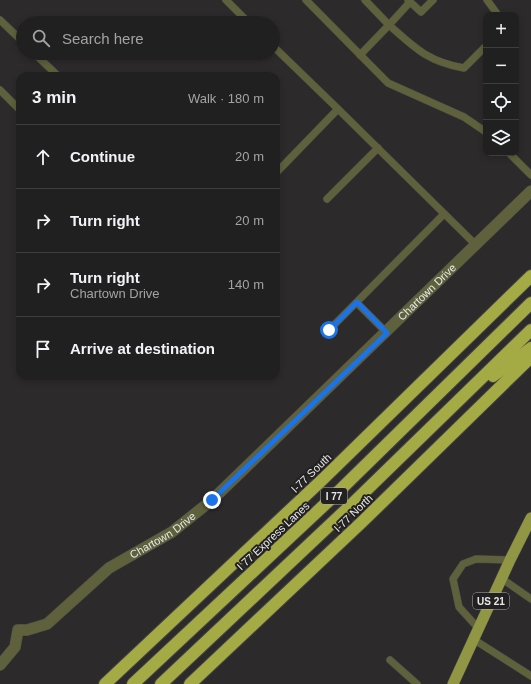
<!DOCTYPE html>
<meta charset="utf-8">
<style>
body{margin:0;font-family:Helvetica,sans-serif;background:#292829;color:#f1f3f6}
.controls{position:absolute;right:12px;top:12px;display:grid;overflow:hidden;border-radius:8px;box-shadow:0 2px 6px #0003}
.controls button{width:36px;height:36px;display:grid;place-items:center;padding:0;border:0;border-bottom:1px solid #3e3e3e;background:#212020;color:#f1f3f6;font:20px sans-serif}
.stop{position:absolute;width:12px;height:12px;margin:-9px;border:3px solid #1a73e8;border-radius:50%;background:#fff}
.stop.end{background:#1a73e8;border-color:#fff;box-shadow:0 1px 4px #0008}
.list{margin:0;padding:0;list-style:none}
h2{display:flex;justify-content:space-between;align-items:center;height:52px;margin:0;padding:0 16px;font-size:17px}
h2 small{font-size:13px;font-weight:400;color:#a2a3a5}
.list li{display:grid;grid-template-columns:26px 1fr auto;gap:12px;align-items:center;box-sizing:border-box;height:64px;padding:0 16px;border-top:1px solid #3e3e3e}
.list b{display:block;font-size:15px;white-space:nowrap}
.list p{margin:0;font-size:13px;white-space:nowrap;color:#a2a3a5}
.list em{font-size:13px;font-style:normal;color:#a2a3a5}
.icon{flex:none;width:22px;height:22px;fill:none;stroke:currentColor;stroke-width:2;stroke-linecap:round;stroke-linejoin:round}
.map{position:relative;flex:none;width:531px;height:684px;overflow:hidden}
.search{position:absolute;background:#212020;box-shadow:0 2px 6px #0003;left:16px;top:16px;width:264px;height:44px;display:flex;align-items:center;gap:10px;box-sizing:border-box;padding:0 14px;border-radius:22px;color:#a2a3a5;font-size:15px}
.panel{position:absolute;background:#212020;box-shadow:0 2px 6px #0003;left:16px;top:72px;width:264px;height:308px;border-radius:12px}
.map>svg:first-child{display:block}
</style>
<div class="map">
<svg width="531" height="684" viewBox="0 0 531 684">
<rect width="100%" height="100%" fill="#2c2a2b"/>
<g fill="none" stroke-linecap="round" stroke-linejoin="round">
<defs>
<g id="service">
<polyline points="226,0 249,23"/>
<polyline points="306,0 388,83 464,117 486,132"/>
<polyline points="365,0 389,25 410,2"/>
<polyline points="408,0 421,12 433,0"/>
<polyline points="487,0 498,15"/>
<polyline points="0,20 23,42"/>
<polyline points="273,46 338,109"/>
<polyline points="34,53 58,76"/>
<path d="M 360,55 L 389,25 C 415,48 428,62 464,68 L 486,46"/>
<polyline points="0,90 20,110"/>
<polyline points="509,153 531,175"/>
<polyline points="276,173 338,109 477,246"/>
<polyline points="327,199 378,148"/>
<polyline points="357,303 387,333"/>
<polyline points="329,330 444,214"/>
<polyline points="501,578 531,599"/>
<polyline points="478,628 459,607 453,579 463,564 476,559 510,560"/>
<polyline points="473,639 531,676"/>
<polyline points="390,660 417,684"/>
</g>
<g id="minor">
<path id="s1" d="M 0,665 L 15,647 L 18,630 L 27,630 L 47,624 L 109,568 L 172,532 L 212,500 L 531,191"/>
</g>
<polyline id="primary" points="453,684 510,560 531,518"/>
<g id="motorway">
<polyline points="493,376 531,348"/>
<polyline points="105,684 322,480 531,276"/>
<polyline points="133,684 336,494 531,303"/>
<polyline points="161,684 349,507 531,330"/>
<polyline points="190,684 363,521 531,357"/>
</g>
</defs>
<!-- service casing -->
<use href="#service" stroke="#464546" stroke-width="8"/>
<!-- minor casing -->
<use href="#minor" stroke="#464546" stroke-width="12"/>
<!-- primary casing -->
<use href="#primary" stroke="#464546" stroke-width="12"/>
<!-- motorway casing -->
<use href="#motorway" stroke="#464546" stroke-width="14"/>
<!-- service -->
<use href="#service" stroke="#5e613b" stroke-width="7"/>
<!-- minor -->
<use href="#minor" stroke="#5e613b" stroke-width="11"/>
<!-- primary -->
<use href="#primary" stroke="#909643" stroke-width="11"/>
<!-- motorway -->
<use href="#motorway" stroke="#a4ab44" stroke-width="12"/>
</g>
<g fill="none" stroke-linecap="round" stroke-linejoin="round">
<!-- route -->
<polyline stroke="#1a73e8" stroke-width="5" points="212,500 387,333 357,302 329,330"/>
</g>
<g text-anchor="middle" dominant-baseline="central" stroke-width="4" stroke-linejoin="round" paint-order="stroke">
<!-- shield labels -->
<g fill="#232021" stroke="#aeacad" stroke-width="1">
<rect x="321" y="488" width="26" height="16" rx="3"/>
<rect x="473" y="593" width="36" height="16" rx="3"/>
</g>
<g font-size="10" font-weight="bold" fill="#e9e8e9">
<text x="334" y="496">I 77</text>
<text x="491" y="601">US 21</text>
</g>
<!-- street labels -->
<g font-size="11" fill="#e9e8e9" stroke="#232021">
<text stroke="none"><textPath href="#s1" startOffset="577">Chartown Drive</textPath></text>
<text transform="translate(311 473) rotate(-44)">I-77 South</text>
<text transform="translate(353 513) rotate(-44)">I-77 North</text>
<text stroke="none"><textPath href="#s1" startOffset="217">Chartown Drive</textPath></text>
<text transform="translate(273 536) rotate(-43)">I 77 Express Lanes</text>
</g>
</g>
</svg>
<div class="controls">
<button>+</button>
<button>−</button>
<button><svg class="icon" aria-label="locate" viewBox="0 0 24 24"><circle cx="12" cy="12" r="6"/><path d="M12 2v4M12 18v4M2 12h4M18 12h4"/></svg></button>
<button><svg class="icon" aria-label="layers" viewBox="0 0 24 24"><path d="M12 4l9 5-9 5-9-5zM3 14l9 5 9-5"/></svg></button>
</div>
<div class="stop" style="left:329px;top:330px"></div>
<div class="stop end" style="left:212px;top:500px"></div>
<div class="search"><svg class="icon" aria-label="search" viewBox="0 0 24 24"><circle cx="10" cy="10" r="6"/><path d="M15 15l6 6"/></svg>Search here</div>
<section class="panel">
<h2>3 min<small>Walk · 180 m</small></h2>
<ul class="list">
<li><svg class="icon" aria-label="ahead" viewBox="0 0 24 24"><path d="M12 20V5M6 11l6-6 6 6"/></svg><div><b>Continue</b></div><em>20 m</em></li>
<li><svg class="icon" aria-label="right" viewBox="0 0 24 24"><path d="M7 20v-9h11M14 6l5 5-5 5"/></svg><div><b>Turn right</b></div><em>20 m</em></li>
<li><svg class="icon" aria-label="right" viewBox="0 0 24 24"><path d="M7 20v-9h11M14 6l5 5-5 5"/></svg><div><b>Turn right</b><p>Chartown Drive</p></div><em>140 m</em></li>
<li><svg class="icon" aria-label="arrive" viewBox="0 0 24 24"><path d="M6 21V4h12l-3 4 3 4H6"/></svg><div><b>Arrive at destination</b></div></li>
</ul>
</section>
</div>
